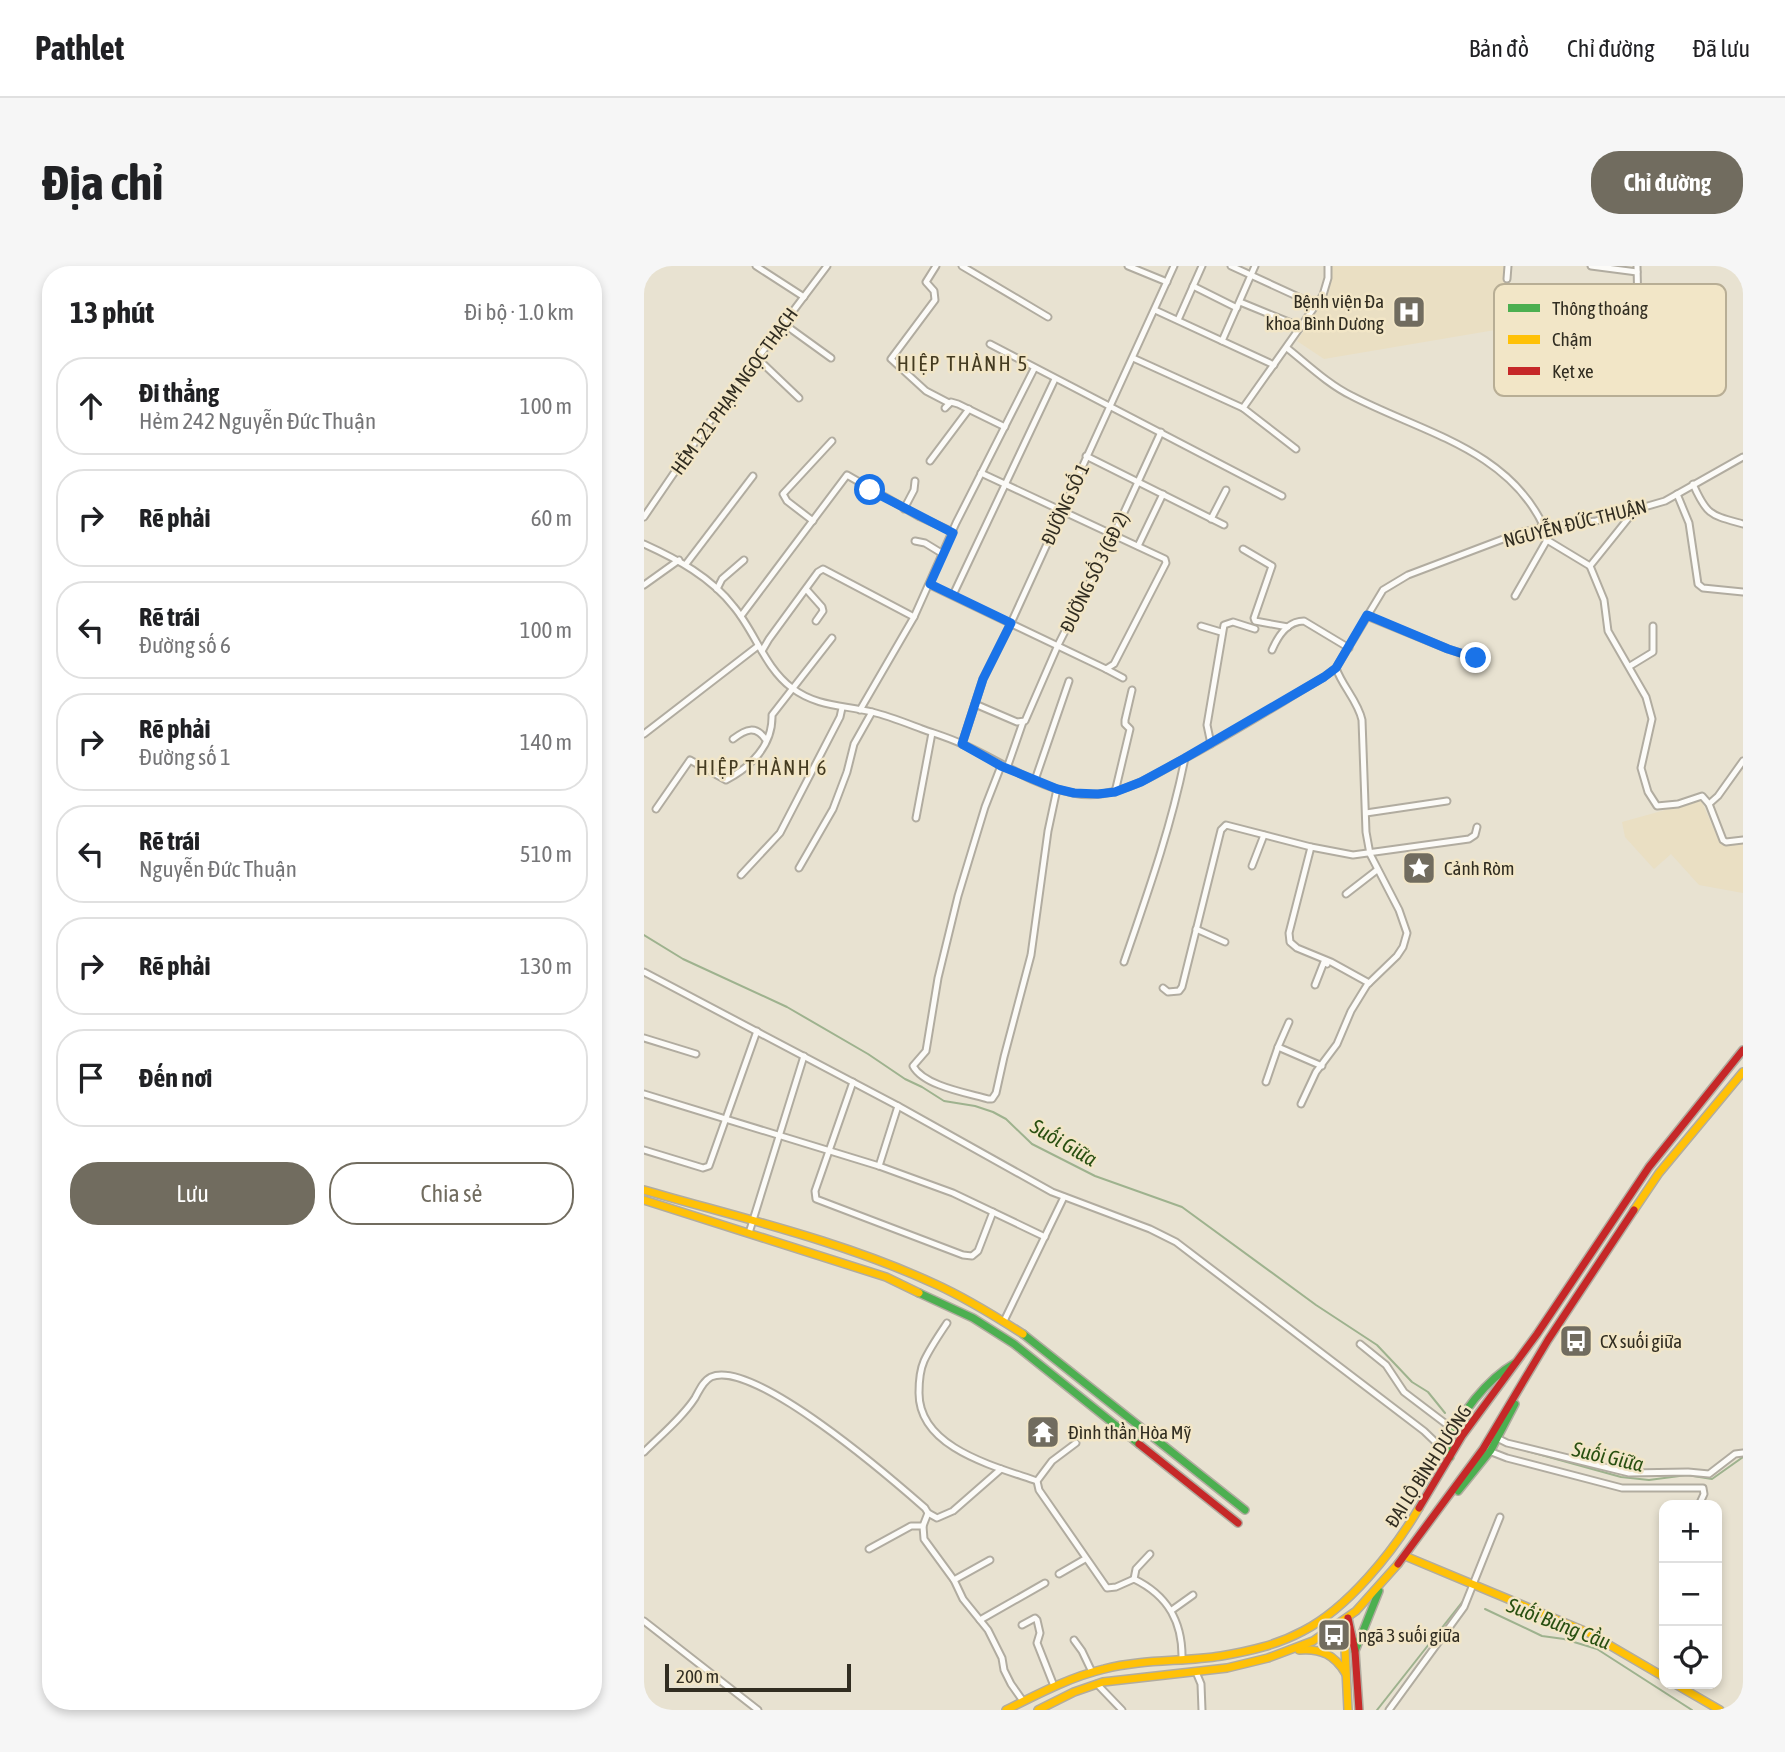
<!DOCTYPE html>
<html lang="vi">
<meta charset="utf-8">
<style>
body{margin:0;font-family:"Asap Condensed",sans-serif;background:#f6f6f6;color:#202124}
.controls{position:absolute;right:21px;bottom:21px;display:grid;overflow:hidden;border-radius:14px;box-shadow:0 4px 10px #0003}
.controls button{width:63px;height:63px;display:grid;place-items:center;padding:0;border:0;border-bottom:2px solid #e0e0e0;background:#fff;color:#202124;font:35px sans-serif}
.scale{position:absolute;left:21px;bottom:18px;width:186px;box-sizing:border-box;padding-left:7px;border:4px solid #312d21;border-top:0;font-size:19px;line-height:24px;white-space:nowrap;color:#312d21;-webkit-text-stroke:5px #f2e6c7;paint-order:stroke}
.stop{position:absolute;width:21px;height:21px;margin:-16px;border:5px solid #1a73e8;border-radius:50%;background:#fff}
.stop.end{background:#1a73e8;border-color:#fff;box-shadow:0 2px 7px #0008}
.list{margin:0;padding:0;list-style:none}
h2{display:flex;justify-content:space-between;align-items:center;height:91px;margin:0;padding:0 28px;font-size:30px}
h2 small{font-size:23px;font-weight:400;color:#757577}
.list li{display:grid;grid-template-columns:46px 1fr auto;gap:21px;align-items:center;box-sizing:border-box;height:98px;margin:0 14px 14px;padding:0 14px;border:2px solid #e0e0e0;border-radius:28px}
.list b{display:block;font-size:26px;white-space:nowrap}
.list p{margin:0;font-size:23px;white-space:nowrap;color:#757577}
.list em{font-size:23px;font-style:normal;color:#757577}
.actions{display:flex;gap:14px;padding:21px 28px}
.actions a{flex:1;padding:16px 0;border:2px solid #716c5f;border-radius:28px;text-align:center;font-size:24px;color:#716c5f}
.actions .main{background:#716c5f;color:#fff}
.icon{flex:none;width:38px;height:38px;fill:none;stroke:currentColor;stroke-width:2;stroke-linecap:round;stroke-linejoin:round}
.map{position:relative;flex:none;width:1099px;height:1444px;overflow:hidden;border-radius:28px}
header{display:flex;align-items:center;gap:42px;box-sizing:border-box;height:98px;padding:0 35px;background:#fff;border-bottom:2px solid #e0e0e0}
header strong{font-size:33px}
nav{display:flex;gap:38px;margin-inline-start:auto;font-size:24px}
.intro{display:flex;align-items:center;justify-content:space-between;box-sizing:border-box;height:168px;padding:0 42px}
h1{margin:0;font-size:49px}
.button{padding:18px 32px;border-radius:28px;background:#716c5f;color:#fff;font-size:24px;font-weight:700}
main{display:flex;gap:42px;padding:0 42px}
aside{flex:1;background:#fff;border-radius:28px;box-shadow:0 4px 10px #0003}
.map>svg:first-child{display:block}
</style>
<header>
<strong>Pathlet</strong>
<nav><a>Bản đồ</a><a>Chỉ đường</a><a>Đã lưu</a></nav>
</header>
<div class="intro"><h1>Địa chỉ</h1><a class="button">Chỉ đường</a></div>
<main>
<aside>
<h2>13 phút<small>Đi bộ · 1.0 km</small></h2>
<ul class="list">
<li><svg class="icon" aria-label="ahead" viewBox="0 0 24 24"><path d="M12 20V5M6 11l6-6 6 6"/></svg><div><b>Đi thẳng</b><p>Hẻm 242 Nguyễn Đức Thuận</p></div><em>100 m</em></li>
<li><svg class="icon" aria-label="right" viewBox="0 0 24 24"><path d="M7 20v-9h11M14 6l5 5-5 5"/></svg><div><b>Rẽ phải</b></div><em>60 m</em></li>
<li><svg class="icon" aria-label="left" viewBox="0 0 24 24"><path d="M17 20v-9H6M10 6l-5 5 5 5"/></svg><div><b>Rẽ trái</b><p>Đường số 6</p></div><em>100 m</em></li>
<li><svg class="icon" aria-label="right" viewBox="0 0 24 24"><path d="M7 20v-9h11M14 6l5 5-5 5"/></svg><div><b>Rẽ phải</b><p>Đường số 1</p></div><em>140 m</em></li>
<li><svg class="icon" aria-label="left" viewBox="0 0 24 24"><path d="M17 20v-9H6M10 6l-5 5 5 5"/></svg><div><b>Rẽ trái</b><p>Nguyễn Đức Thuận</p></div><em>510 m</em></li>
<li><svg class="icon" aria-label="right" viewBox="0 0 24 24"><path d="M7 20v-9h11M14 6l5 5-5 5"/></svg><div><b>Rẽ phải</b></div><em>130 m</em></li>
<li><svg class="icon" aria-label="arrive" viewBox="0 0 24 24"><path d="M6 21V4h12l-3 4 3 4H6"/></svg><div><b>Đến nơi</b></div></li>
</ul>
<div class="actions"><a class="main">Lưu</a><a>Chia sẻ</a></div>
</aside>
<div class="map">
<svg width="1099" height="1444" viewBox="0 0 1099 1444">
<rect width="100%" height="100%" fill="#e8e2d1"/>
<!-- built -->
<g fill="#eadfc3">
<polygon points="686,0 863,0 857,63 680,93 653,75 683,29 687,12"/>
<polygon points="1057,534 1075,575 1080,578 1099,575 1099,627 1055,619 1027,588 1010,603 981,571 978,556"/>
</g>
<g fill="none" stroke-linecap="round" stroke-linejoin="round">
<!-- stream -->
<g stroke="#9eb28e" stroke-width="2">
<polyline points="0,669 39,693 143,741 224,788 261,813 278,821 300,835 331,840 349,846 362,853 388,878 451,910 538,941 672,1039 733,1079 768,1116 784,1126 801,1147"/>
<polyline points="883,1185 977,1211 1005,1214 1043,1209 1068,1213 1099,1191"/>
<polyline points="841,1343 898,1370 920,1373 953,1383 1048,1444"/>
<polyline points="733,1444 819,1335"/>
</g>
<defs>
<g id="street">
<polyline points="112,0 160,31"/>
<polyline points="292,0 282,16 290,25 291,34 247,93 282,125 305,137"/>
<polyline points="318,0 404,51"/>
<polyline points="484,0 523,16"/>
<polyline points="587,0 672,39"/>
<polyline points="947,0 993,6"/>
<polyline points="993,0 995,85"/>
<polyline points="863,13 864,0"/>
<polyline points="549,20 593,42"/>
<polyline points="596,36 657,61"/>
<polyline points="511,44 630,99"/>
<polyline points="534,54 558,0"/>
<polyline points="140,58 187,92"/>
<polyline points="578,75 611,0"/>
<polyline points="346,78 638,230"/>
<path d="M 643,82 C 663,98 685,119 708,130 C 777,166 864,183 900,261"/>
<polyline points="489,92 599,142 652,183"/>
<polyline points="114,93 155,132"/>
<polyline points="301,142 307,136 314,138 361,161"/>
<polyline points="599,142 679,29 684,12 684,0"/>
<polyline points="442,190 580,259"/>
<polyline points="286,195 325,143"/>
<path d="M 1049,218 C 1063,250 1067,249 1099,258"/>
<polyline points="1033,228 1045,257 1054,318 1059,322 1099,326"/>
<polyline points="260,243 270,224 271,215"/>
<polyline points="0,251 58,166 183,0"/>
<polyline points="567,253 582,224"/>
<polyline points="169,255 143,235 139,228 188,175"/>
<polyline points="890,264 903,274 946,300 991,244"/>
<polyline points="271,275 281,277 299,288"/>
<path d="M 0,278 C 33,293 67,311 90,341 C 111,366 121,402 148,422 C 173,441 200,439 228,446 C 245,450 262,457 278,463 C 292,468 306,472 318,478 C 355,494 389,520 429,527 C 443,530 458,529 471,525 C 493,520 514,507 534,496 C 584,470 631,440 680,411 L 692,402 L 739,324 L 764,309 L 875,267 L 900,261 L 952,255 L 1021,235 L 1099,191"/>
<polyline points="494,280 519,228"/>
<polyline points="599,283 628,300 610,352 611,355 644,361"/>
<polyline points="42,298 109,210"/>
<polyline points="946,300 960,334 964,365 1002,431 1008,453 997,502 1004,526 1013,540 1034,538 1058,530 1065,538 1074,530 1099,495"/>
<polyline points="0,319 35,294"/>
<polyline points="286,319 462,403 470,398 522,297 521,293 337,207"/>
<polyline points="73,323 78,313 100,294"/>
<polyline points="162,323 178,341 179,345 172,355"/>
<polyline points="309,329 411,113"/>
<polyline points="871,330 903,274"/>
<polyline points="97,350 203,209 276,251 309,266"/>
<polyline points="723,350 804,383 832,392"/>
<polyline points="270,351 312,257 390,103"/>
<polyline points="557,360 577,366"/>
<path d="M 628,384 C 634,370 643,355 660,355 L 705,382"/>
<polyline points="118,385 125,373 174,306 179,303 270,351 216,444"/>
<polyline points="986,400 1009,386 1009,360"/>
<polyline points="462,403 479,412"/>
<polyline points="331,438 373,456 381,455 414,379 470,268 517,166"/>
<polyline points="0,468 114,380"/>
<path d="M 89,473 C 102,463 112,459 122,474"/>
<polyline points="318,478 339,413 367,357 530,0"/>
<polyline points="567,478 563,459 580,359 589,356 611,363"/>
<path d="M 357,500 L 341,541 L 314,630 L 294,712 L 282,785 L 269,800 C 280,820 323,827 344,833 L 348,833 L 352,827 L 360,791 L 387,689 L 404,565 L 413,523"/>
<polyline points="363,502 379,456"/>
<polyline points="391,514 425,415"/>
<polyline points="471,526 486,463 481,458 481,454 488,424"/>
<polyline points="1065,538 1079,574 1082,576 1099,574"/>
<path d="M 12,543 L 46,494 L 82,514 C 107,501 129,479 128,449 L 188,372"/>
<polyline points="722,547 803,535"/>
<polyline points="272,552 288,467"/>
<polyline points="667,581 645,667 646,676 653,682 687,696 725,717"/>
<polyline points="608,600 620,569"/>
<polyline points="155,602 189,543 203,506 210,478 228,446"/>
<polyline points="97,609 136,567 196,451 198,442"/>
<polyline points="702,628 733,604"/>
<polyline points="552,663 581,676"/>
<path d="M 480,696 C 503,629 527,562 541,492"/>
<polyline points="0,706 254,840 408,926 506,963 532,976 780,1165 804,1188"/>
<polyline points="671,719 680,696 683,698"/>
<polyline points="519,722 524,726 535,725 538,721 577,564 582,559 667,581 709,589 825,573 831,569 833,561"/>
<polyline points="645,756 634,781 678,800"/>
<polyline points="0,772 52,788"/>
<polyline points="209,816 171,925 172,933 319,989 328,990 334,985 349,946"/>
<polyline points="622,816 634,781"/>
<polyline points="0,828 235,900 309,927 401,971"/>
<path d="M 657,838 L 672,806 L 693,778 L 707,745 L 723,719 L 753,690 L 759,681 L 763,667 L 755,644 L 726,588 L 722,566 L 718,454 C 714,435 698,420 692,402"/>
<polyline points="0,884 59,902 65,900 113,765"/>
<polyline points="235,900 254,840"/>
<polyline points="105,967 160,790"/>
<polyline points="360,1055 420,931"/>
<path d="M 303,1057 C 295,1069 286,1082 280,1095 C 276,1104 275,1116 275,1127 C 275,1182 350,1200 393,1215"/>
<polyline points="716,1078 742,1099 760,1126 810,1164"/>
<polyline points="853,1172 863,1177 985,1207 1044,1206 1065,1208 1091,1188 1099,1187"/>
<path d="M 432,1177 L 408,1195 L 393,1215 L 395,1224 L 463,1322 L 472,1321 L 490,1313 C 525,1330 539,1357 538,1394"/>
<polyline points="845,1185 863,1192 978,1222 1059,1222 1060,1228 1055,1239"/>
<path d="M 0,1186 C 17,1169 38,1152 51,1132 C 55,1125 59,1115 67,1111 C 109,1092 248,1213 281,1242 L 284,1247 L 279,1260 L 280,1273 L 310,1314 L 319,1333 L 344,1364 L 358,1392 L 360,1404 L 367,1418 L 379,1435"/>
<polyline points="284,1247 293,1252 309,1245 357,1203"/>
<polyline points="225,1283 267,1260 279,1260"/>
<polyline points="415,1308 441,1293"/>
<polyline points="490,1313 492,1303 506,1288"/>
<polyline points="310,1314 346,1294"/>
<polyline points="528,1344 549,1329"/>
<polyline points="336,1354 401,1317"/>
<polyline points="0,1355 114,1444"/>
<polyline points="378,1359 391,1352 393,1354 396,1367 393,1377 410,1420"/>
<polyline points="430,1374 438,1385 448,1406"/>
<polyline points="552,1406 557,1418 558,1444"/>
<polyline points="453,1418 478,1444"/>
<polyline points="745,1444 820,1341 856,1251"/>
</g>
<g id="fast">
<polyline points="275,1027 329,1052 370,1078 495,1178"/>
<polyline points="379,1068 601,1244"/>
<path d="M 806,1191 L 803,1179 C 816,1148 842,1114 871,1097"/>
<polyline points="814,1225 847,1184 871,1138"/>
<polyline points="711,1385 735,1325"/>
</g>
<g id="slow">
<path d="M 0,924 C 97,952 198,975 291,1018 C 322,1032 351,1050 379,1068"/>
<polyline points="0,934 242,1011 275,1027"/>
<polyline points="990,944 1015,907 1099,806"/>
<polyline points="761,1290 943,1366 1020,1411"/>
<polyline points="696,1358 701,1383 704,1444"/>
<path d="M 655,1384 C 677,1382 691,1389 702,1408"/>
<polyline points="1031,1418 1076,1444"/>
<path d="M 362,1444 C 394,1428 426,1411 460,1403 C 498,1393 539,1396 577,1390 C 606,1385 633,1379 659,1365 C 704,1342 749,1286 775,1242"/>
<polyline points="394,1444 430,1426 459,1416 583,1402 624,1392 669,1375 712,1345 754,1298"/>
</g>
<g id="jam">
<polyline points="495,1178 594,1257"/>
<polyline points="775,1242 818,1170 893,1068 1005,901 1099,784"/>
<polyline points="754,1298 839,1183 904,1074 990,944"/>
<polyline points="704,1352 711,1385 715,1444"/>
</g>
</defs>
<!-- street casing -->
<use href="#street" stroke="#b1aca0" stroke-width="9"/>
<!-- fast casing -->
<use href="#fast" stroke="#b1aca0" stroke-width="10"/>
<!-- slow casing -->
<use href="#slow" stroke="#b1aca0" stroke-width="10"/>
<!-- jam casing -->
<use href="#jam" stroke="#b1aca0" stroke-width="10"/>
<!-- street -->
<use href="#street" stroke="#fcfbf8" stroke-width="5"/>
<!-- fast -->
<use href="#fast" stroke="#4caf50" stroke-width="7"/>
<!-- slow -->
<use href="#slow" stroke="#ffc107" stroke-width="7"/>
<!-- jam -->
<use href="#jam" stroke="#c62828" stroke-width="7"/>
</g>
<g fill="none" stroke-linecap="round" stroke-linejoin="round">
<!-- route -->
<polyline stroke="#1a73e8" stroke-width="9" points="226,224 309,267 286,318 367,357 339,413 318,478 357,500 413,523 430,527 454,528 471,526 497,516 541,492 680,411 692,402 723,349 804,383 832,392"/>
</g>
<!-- icons -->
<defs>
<symbol id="hospital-square" viewBox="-11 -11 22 22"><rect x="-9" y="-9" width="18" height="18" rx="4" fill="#716c5f" stroke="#f2e6c7"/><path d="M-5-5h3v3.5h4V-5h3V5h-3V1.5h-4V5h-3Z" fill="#fff"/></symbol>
<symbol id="sight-square" viewBox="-11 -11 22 22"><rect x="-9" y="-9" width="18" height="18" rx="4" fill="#716c5f" stroke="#f2e6c7"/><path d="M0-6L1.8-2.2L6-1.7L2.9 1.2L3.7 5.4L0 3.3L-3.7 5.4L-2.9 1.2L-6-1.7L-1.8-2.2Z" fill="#fff"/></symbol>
<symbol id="bus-square" viewBox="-11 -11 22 22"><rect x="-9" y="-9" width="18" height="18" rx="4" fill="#716c5f" stroke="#f2e6c7"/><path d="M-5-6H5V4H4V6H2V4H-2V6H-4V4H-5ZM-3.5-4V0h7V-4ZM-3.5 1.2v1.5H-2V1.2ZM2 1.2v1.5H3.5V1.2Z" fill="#fff"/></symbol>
<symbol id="temple-square" viewBox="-11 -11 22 22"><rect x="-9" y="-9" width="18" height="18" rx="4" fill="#716c5f" stroke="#f2e6c7"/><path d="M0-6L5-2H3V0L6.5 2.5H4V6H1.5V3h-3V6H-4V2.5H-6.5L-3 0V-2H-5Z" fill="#fff"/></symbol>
</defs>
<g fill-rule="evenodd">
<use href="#hospital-square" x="746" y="27" width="38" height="38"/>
<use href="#sight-square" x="756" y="583" width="38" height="38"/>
<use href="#bus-square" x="913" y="1056" width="38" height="38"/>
<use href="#temple-square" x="380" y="1147" width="38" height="38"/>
<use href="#bus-square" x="671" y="1350" width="38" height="38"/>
</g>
<g text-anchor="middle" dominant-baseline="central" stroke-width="5" stroke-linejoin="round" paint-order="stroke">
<!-- poi labels -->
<g font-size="19" fill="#312d21" stroke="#f2e6c7" text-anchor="start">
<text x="740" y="35" text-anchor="end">Bệnh viện Đa<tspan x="740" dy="22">khoa Bình Dương</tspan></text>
<text x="800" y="602">Cảnh Ròm</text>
<text x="956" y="1075">CX suối giữa</text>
<text x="424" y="1166">Đình thần Hòa Mỹ</text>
<text x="714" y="1369">ngã 3 suối giữa</text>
</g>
<!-- street labels -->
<g font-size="19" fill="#312d21" stroke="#f2e6c7">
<text transform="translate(90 125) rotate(-54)">HẺM 121 PHẠM NGỌC THẠCH</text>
<text transform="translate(421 238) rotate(-65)">ĐƯỜNG SỐ 1</text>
<text transform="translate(931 257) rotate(-14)">NGUYỄN ĐỨC THUẬN</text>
<text transform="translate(450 306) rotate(-64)">ĐƯỜNG SỐ 3 (GĐ 2)</text>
<text transform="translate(784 1200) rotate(-57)">ĐẠI LỘ BÌNH DƯƠNG</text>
</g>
<!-- neighbourhood labels -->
<g font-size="21" letter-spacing="2" fill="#443b21" stroke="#f2e6c7">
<text x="319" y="97">HIỆP THÀNH 5</text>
<text x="118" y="501">HIỆP THÀNH 6</text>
</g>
<!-- water labels -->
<g font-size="21" font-style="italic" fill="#295011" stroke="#f2e6c7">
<text transform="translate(420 876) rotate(30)">Suối Giữa</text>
<text transform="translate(964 1190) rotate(13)">Suối Giữa</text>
<text transform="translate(915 1357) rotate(21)">Suối Bưng Cầu</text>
</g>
</g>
<!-- legend -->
<rect x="850" y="18" width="232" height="112" rx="10" fill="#f2e6c7" stroke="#b8ae95" stroke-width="2"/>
<rect x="864" y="38" width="32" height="8" fill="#4caf50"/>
<rect x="864" y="69" width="32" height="9" fill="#ffc107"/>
<rect x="864" y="101" width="32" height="8" fill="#c62828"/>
<g font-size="19" fill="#312d21">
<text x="908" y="49">Thông thoáng</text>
<text x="908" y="80">Chậm</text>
<text x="908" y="112">Kẹt xe</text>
</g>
</svg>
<div class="controls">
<button>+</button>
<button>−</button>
<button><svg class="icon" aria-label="locate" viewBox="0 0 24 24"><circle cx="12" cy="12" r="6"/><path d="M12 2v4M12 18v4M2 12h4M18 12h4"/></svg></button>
</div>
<div class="scale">200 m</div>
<div class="stop" style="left:226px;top:224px"></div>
<div class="stop end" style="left:832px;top:392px"></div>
</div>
</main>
